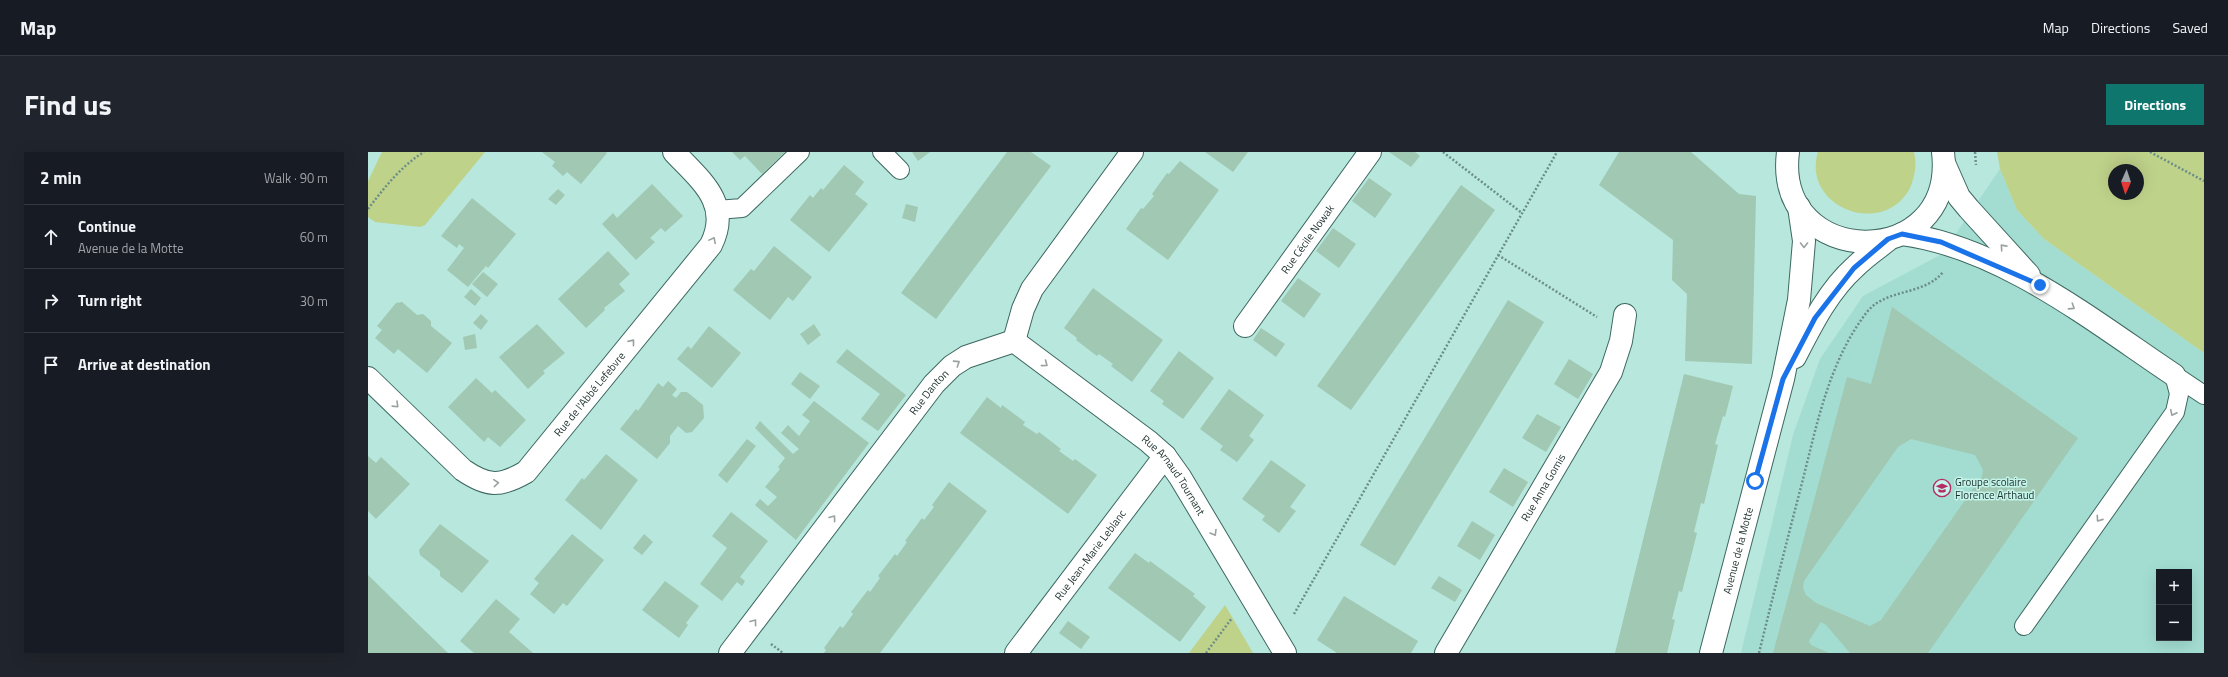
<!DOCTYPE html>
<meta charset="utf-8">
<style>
body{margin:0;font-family:"Titillium Web",sans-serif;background:#20242c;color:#f1f3f6}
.controls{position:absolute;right:12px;bottom:12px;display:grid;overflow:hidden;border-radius:0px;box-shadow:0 4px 16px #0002}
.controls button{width:36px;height:36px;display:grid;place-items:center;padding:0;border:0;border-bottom:1px solid #363941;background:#171b24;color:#f1f3f6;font:20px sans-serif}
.compass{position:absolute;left:1740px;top:12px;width:36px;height:36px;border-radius:50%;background:#171b24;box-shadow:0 4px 16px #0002;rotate:183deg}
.stop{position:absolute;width:12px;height:12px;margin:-9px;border:3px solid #1a73e8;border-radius:50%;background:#fff}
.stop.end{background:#1a73e8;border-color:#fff;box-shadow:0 1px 4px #0008}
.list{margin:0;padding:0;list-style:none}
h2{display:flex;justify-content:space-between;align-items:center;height:52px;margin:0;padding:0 16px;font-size:17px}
h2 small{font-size:13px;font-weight:400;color:#9ea1a6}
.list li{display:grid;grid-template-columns:26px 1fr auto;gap:12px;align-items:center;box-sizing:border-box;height:64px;padding:0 16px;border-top:1px solid #363941}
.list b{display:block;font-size:15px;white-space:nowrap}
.list p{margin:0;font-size:13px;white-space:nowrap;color:#9ea1a6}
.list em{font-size:13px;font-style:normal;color:#9ea1a6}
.icon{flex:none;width:22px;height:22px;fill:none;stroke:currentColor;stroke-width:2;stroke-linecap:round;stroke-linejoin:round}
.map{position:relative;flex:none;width:1836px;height:501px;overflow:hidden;border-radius:0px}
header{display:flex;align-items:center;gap:24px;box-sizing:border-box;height:56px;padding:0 20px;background:#171b24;border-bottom:1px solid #363941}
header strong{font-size:19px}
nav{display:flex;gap:22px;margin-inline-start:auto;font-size:14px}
.intro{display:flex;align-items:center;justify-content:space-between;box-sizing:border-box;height:96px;padding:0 24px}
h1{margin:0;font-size:28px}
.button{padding:10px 18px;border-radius:0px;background:#0f766e;color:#fff;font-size:14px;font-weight:700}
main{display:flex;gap:24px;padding:0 24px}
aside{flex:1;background:#171b24;border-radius:0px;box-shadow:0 4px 16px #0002}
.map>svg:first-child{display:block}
</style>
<header>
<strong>Map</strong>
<nav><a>Map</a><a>Directions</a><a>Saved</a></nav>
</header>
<div class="intro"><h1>Find us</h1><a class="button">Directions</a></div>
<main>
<aside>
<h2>2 min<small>Walk · 90 m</small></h2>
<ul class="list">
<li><svg class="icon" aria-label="ahead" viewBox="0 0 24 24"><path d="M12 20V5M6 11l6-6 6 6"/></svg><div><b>Continue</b><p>Avenue de la Motte</p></div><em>60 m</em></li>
<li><svg class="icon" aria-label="right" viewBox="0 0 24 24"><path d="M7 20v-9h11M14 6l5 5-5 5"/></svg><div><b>Turn right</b></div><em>30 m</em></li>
<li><svg class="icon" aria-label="arrive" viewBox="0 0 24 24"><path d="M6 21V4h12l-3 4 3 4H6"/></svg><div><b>Arrive at destination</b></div></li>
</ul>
</aside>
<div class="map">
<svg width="1836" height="501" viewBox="0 0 1836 501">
<rect width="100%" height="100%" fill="#b7e7dd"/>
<!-- built -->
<path fill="#a3ddd1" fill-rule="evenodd" d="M 1632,17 L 1649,58 L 1676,87 L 1836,201 L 1836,501 L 1373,501 L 1425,283 L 1452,207 L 1495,144 L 1574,102 ZM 1791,420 L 1821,420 L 1821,486 L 1791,486 Z"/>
<!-- green -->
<g fill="#bfd28a" fill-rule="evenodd">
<polygon points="14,0 117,0 57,73 52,75 7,70 0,65 0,29"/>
<path d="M 1450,0 L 1546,0 C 1549,12 1547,24 1542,36 C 1515,87 1433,55 1450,0 Z"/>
<path d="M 1629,0 L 1836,0 L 1836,201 L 1676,87 L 1649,58 L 1632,17 ZM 1746,18 L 1770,18 L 1770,42 L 1746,42 Z"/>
<polygon points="857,453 885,501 821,501"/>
</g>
<!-- building -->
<g fill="#a1c8b2" fill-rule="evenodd">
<polygon points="174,0 238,0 239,1 213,32 199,20 195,24 184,14 187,10"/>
<polygon points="364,0 417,0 394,22 377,4 372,8"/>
<polygon points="544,0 562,0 550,9"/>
<polygon points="639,0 663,0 683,14 568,167 533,141"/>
<polygon points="837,0 880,0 865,20"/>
<polygon points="1021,0 1047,0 1052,4 1043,15"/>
<polygon points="1251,0 1323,0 1371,42 1388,44 1384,212 1317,209 1319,142 1304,128 1305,88 1231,33"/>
<polygon points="812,9 851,38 800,108 758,77 773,56 775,57 786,44 784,42 799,21 801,22"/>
<polygon points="476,13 496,30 487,42 500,52 461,100 422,68 442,43 445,46 453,36 455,38"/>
<polygon points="1001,26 1024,42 1007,66 984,49"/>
<polygon points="284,32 315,64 297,80 293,76 282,86 287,90 268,108 234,72 245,61 249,66"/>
<polygon points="1093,33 1127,58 983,258 949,234"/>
<polygon points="190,37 197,43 188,53 180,47"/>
<polygon points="104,46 148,82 120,116 118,114 100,135 79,118 96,96 91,92 89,96 73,84"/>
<polygon points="538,52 550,55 547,70 534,66"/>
<polygon points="965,76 988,92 971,116 948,99"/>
<polygon points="406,94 444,125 425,149 420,145 402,168 365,138 383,117 386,119"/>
<polygon points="240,99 262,122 251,132 257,139 236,156 237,158 218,176 190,147"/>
<polygon points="115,120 130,132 119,145 104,132"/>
<polygon points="930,126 953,142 936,166 913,149"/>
<polygon points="725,136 795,188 764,230 743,214 745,212 731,202 729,204 708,188 709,186 696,176"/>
<polygon points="103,137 113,146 107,154 96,145"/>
<polygon points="1140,148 1176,170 1027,414 992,393"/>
<polygon points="34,150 49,163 55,162 63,169 63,174 84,191 59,221 30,197 26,202 7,186 14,178 9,174 28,151"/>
<path d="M 1524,155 L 1710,286 L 1560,501 L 1482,501 L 1458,473 L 1453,470 L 1441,489 L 1443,493 L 1461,501 L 1405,501 L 1479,225 L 1503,232 ZM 1543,287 L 1607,303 L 1615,318 L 1614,324 L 1513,468 L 1502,474 L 1448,451 L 1438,443 L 1435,436 L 1436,429 L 1530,295 Z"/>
<polygon points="113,162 120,169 113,178 105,171"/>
<polygon points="169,172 197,201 175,219 177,221 160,237 131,205"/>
<polygon points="446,172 453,183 440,193 432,182"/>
<polygon points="341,174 373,201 344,236 309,207 320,194 323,197"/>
<polygon points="893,176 917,192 908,205 885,188"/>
<polygon points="107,182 109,196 97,198 95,185"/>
<polygon points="479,197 538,243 510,279 493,267 512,242 468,210"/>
<polygon points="811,199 846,226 815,267 794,252 796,249 782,239"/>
<polygon points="1201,207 1225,222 1210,247 1186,232"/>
<polygon points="432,220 452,234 442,247 423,232"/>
<polygon points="1316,222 1365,234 1357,265 1355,264 1347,292 1350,293 1336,352 1333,351 1326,380 1329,381 1314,440 1311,439 1304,467 1307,468 1299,501 1247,501"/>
<polygon points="108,226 124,241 127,238 158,268 132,295 120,285 116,290 80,255"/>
<polygon points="300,229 309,237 304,243 308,246 313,240 319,240 335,253 336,266 324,280 318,281 310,274 302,284 302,291 289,307 252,277 268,257 270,259 290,231 295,235"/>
<polygon points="861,237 896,263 881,284 886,288 869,310 852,298 855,294 832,277"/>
<polygon points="619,245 633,256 634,253 657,270 655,273 669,282 671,280 693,297 691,299 705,309 707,307 729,323 700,362 592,281"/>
<polygon points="446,249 501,291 428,388 387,353 392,347 400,354 409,345 397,335 412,317 410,315 417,306 387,276 392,269 425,302 431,297 413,281 420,273 431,284 442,269 434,263"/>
<polygon points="1169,262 1193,275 1178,300 1154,286"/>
<polygon points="379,287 388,294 359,331 350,323"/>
<polygon points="238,302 270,328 233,378 197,348 214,326 216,328"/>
<polygon points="0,304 8,311 13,305 42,332 8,367 0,359"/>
<polygon points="903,308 938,333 922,355 928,359 911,381 894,368 897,364 874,347"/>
<polygon points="1136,316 1160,330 1145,355 1121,340"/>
<polygon points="581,330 619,359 512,501 456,501 458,498 456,496 472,474 475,476 485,462 483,460 500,438 502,440 512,426 510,424 527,402 529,404 539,390 537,389 554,366 556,368 566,355 564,353"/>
<polygon points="363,360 400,389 372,425 377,429 374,434 369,430 354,449 332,432 359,396 344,384"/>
<polygon points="1104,369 1127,383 1112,408 1089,394"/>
<polygon points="72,372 121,409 94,441 72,424 72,419 52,403 51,398"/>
<polygon points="204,382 236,408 199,454 195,451 186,462 162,442 171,431 166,427"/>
<polygon points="276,382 285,390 274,403 265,396"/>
<polygon points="767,401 781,411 782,409 827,442 825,444 838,455 812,490 740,436"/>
<polygon points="0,423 51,473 80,501 0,501"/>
<polygon points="1071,424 1094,438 1087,450 1063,436"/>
<polygon points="297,429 331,454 318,471 320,473 311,486 274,458"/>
<polygon points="976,444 1050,489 1043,501 969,501 949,488"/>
<polygon points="128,447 152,467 141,480 165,501 106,501 92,489"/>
<polygon points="700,469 722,485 713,497 691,481"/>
</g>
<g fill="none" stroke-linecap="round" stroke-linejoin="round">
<defs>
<g id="service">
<polyline points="514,0 532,18"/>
<polyline points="349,58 374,56 432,0"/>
<polyline points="1806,223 1836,243"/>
<polyline points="1656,474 1807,260 1811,242 1806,223"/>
</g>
<g id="minor">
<path d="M 1420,0 C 1405,118 1589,121 1575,0"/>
<polyline points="1576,11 1591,45 1601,57 1661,123"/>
<path d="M 1534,82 C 1633,95 1725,169 1806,223"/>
<path id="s1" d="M 877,174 L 1002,0"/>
<path id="s2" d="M 646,189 L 780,289 L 797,304 L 812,325 L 917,501"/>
<polyline points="646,189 655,157 664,137 764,0"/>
<path d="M 1427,205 C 1443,174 1460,139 1487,115 C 1497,105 1509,97 1520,88"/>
<path id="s3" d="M 0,226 L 95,318 C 120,335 132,335 158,320 L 343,93 C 364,51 332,28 306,0"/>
<path id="s4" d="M 362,501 L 566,232 L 584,214 L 598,205 L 646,189"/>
<path id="s5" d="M 648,501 L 797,304"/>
<path id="s6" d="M 1078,501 L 1243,220 L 1253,189 L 1257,163"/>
<path id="s7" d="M 1343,501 L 1415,227 L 1431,148 L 1436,89 L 1431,55"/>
</g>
</defs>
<!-- service casing -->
<use href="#service" stroke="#3c6860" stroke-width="20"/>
<!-- minor casing -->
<use href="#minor" stroke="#3c6860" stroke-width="24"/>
<!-- path -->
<g stroke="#6c8e88" stroke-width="2.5" stroke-dasharray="2 2" stroke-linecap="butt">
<polyline points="1075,0 1154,61"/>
<polyline points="1607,0 1608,13"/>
<polyline points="1782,0 1836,29"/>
<path d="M 0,57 C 16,36 33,14 56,0"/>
<polyline points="1130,103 1229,165"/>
<polyline points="926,462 1189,0"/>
<polyline points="403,492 415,501"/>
<polyline points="838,501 864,466"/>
<path d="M 1391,501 C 1405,444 1419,388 1434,331 C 1449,272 1461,209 1499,160 C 1518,136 1556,144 1575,120"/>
</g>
<!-- service -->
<use href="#service" stroke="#fff" stroke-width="18"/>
<!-- minor -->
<use href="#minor" stroke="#fff" stroke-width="22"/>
</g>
<!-- one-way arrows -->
<defs><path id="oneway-chevron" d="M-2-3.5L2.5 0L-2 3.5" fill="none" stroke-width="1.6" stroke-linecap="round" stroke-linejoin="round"/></defs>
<g stroke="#99a2a0">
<use href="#oneway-chevron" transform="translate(345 88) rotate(-62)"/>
<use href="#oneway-chevron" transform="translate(1436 93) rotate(90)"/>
<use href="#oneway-chevron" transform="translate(1635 95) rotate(-132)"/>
<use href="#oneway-chevron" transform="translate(1704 155) rotate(33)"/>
<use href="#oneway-chevron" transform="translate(264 190) rotate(-51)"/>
<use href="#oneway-chevron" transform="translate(589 211) rotate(-33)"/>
<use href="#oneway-chevron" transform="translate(677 212) rotate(37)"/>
<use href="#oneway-chevron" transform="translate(28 253) rotate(44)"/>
<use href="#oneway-chevron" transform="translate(1805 261) rotate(116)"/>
<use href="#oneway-chevron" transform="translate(128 331) rotate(-5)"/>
<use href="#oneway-chevron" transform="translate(465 366) rotate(-53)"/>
<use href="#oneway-chevron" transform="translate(1731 367) rotate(125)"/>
<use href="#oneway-chevron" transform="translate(846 381) rotate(59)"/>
<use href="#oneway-chevron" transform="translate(386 470) rotate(-53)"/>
</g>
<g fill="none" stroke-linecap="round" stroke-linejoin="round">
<!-- route -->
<polyline stroke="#1a73e8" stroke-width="5" points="1387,329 1415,227 1447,166 1486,116 1520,87 1534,82 1573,90 1672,133"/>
</g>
<!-- icons -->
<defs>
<symbol id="school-ring" viewBox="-11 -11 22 22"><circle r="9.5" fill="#c4f4ea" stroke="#b62b65" stroke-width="1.5"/><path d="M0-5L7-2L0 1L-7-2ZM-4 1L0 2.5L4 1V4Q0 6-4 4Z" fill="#b62b65"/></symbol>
</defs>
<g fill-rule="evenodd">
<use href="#school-ring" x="1564" y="326" width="20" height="20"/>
</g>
<g text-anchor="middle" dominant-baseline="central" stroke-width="3" stroke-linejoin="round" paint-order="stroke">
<!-- street labels -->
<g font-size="11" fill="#1d302d" stroke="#c4f4ea">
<text stroke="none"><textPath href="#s1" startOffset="107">Rue Cécile Nowak</textPath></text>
<text stroke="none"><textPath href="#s4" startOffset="328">Rue Danton</textPath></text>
<text stroke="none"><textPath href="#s3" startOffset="301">Rue de l'Abbé Lefebvre</textPath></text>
<text stroke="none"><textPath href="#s2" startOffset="210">Rue Arnaud Tournant</textPath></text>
<text stroke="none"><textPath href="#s6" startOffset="192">Rue Anna Gomis</textPath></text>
<text stroke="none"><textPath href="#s7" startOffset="106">Avenue de la Motte</textPath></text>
<text stroke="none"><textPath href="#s5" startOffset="123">Rue Jean-Marie Leblanc</textPath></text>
</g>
<!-- poi labels -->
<g font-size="11" fill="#1d302d" stroke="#c4f4ea" text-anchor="start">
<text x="1587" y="330">Groupe scolaire<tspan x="1587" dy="13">Florence Arthaud</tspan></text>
</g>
</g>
</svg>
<div class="controls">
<button>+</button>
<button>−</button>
</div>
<svg class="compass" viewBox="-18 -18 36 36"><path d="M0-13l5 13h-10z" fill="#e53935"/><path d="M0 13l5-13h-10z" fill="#9ea1a6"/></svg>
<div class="stop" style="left:1387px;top:329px"></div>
<div class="stop end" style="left:1672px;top:133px"></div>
</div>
</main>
